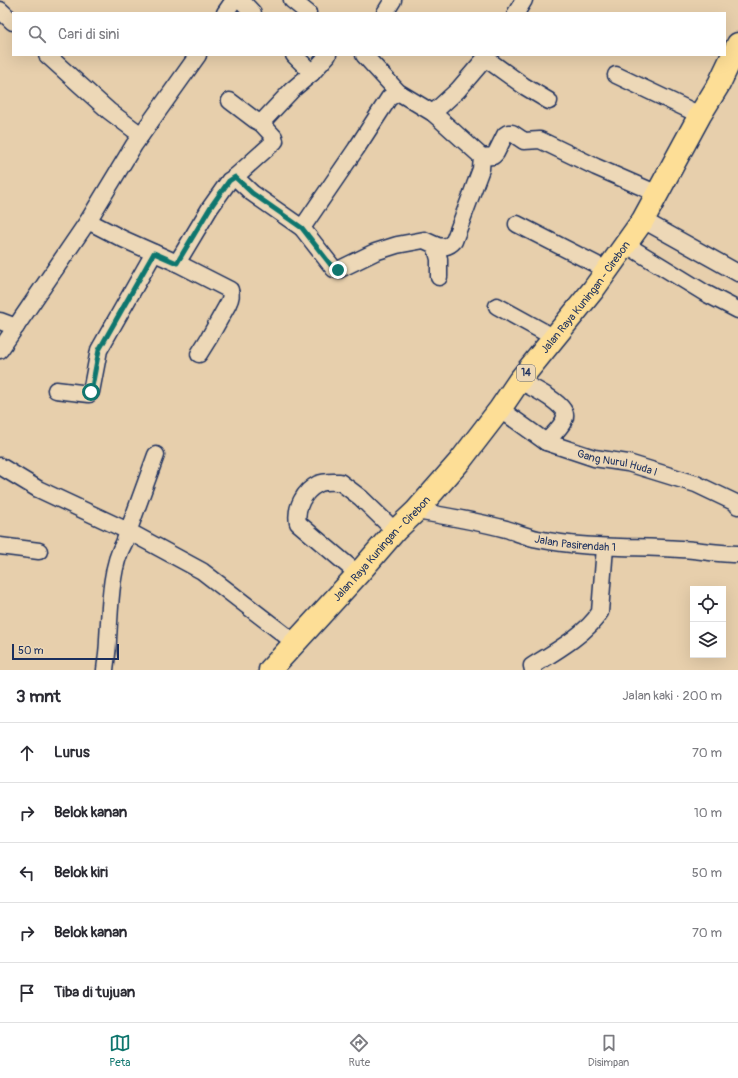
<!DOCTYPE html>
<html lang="id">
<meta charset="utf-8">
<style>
body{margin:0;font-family:Pangolin,sans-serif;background:#f2f2f3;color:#2b2b33}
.controls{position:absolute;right:12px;bottom:12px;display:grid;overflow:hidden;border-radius:0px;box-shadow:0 4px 16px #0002}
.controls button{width:36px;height:36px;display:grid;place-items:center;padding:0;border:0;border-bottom:1px solid #e1e1e2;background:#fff;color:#2b2b33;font:20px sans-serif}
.scale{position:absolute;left:12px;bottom:10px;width:107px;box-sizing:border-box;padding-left:4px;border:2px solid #1b2f5e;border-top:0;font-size:11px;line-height:14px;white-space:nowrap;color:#1b2f5e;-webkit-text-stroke:3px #edd8b7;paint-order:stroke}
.stop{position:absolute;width:12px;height:12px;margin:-9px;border:3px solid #0f766e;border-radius:50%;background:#fff}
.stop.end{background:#0f766e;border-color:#fff;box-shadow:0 1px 4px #0008}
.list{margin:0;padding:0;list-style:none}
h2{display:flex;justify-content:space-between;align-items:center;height:52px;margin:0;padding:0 16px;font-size:17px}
h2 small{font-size:13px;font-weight:400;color:#7c7c81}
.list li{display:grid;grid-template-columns:26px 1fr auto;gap:12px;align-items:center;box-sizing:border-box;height:60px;padding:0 16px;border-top:1px solid #e1e1e2}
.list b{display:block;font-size:15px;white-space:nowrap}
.list em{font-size:13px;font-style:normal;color:#7c7c81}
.icon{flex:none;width:22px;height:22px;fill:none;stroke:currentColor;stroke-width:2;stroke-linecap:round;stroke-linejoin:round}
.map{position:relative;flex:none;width:738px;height:670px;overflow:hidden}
.search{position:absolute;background:#fff;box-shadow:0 4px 16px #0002;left:12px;right:12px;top:12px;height:44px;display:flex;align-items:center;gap:10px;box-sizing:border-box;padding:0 14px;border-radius:0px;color:#7c7c81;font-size:15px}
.sheet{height:352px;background:#fff}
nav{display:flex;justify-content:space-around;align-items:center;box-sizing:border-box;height:56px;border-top:1px solid #e1e1e2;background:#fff;font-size:11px;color:#7c7c81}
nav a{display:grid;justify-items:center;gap:2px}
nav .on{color:#0f766e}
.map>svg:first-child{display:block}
</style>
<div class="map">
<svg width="738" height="670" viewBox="0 0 738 670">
<rect width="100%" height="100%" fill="#e7cfac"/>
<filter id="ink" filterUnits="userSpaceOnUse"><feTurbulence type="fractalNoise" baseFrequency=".025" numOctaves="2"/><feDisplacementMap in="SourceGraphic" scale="8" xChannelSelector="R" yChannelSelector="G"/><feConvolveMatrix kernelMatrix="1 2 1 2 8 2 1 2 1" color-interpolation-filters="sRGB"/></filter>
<g filter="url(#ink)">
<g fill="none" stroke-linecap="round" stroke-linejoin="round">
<defs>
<g id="minor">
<polyline points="241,0 253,13"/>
<polyline points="292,0 308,13"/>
<polyline points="0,10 13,22"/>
<polyline points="225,13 234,0"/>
<polyline points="385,13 393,0"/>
<polyline points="516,13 524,0"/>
<polyline points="47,55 109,111 141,135"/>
<polyline points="294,55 312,73"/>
<path d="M 364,55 L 398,92 L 433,113 L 482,157 L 481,169 L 454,241 C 449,247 442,248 435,245"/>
<polyline points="485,58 524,86 549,101"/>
<polyline points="616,75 700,115"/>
<polyline points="230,101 255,120 261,123 292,90 312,73 328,55"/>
<polyline points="433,113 458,90 488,55"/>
<polyline points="261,123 274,137 275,141 235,177 252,193 302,228 356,149 389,98 398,92"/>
<polyline points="482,157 493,156 496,153 505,135 508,133 512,133 524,141 540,140 596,167 658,194"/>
<polyline points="643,220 738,273"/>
<polyline points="88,221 123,239 177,263 210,208 229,181 235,177"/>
<polyline points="517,224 607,270"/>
<polyline points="302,228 334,269 338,270 375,252 397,245 424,240 435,245 439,259 439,277"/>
<polyline points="625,244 705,293 738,310"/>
<path d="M 177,263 L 230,290 C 232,295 230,300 228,304 L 209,338 L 199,354"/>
<polyline points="497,306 555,338"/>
<polyline points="0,321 16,327"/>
<polyline points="0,350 88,221 134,145 198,55"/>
<path d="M 519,381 C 529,386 568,404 565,417 C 563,426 552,435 546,442"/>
<polyline points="56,390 89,394 91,392 99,350 154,253"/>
<path id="s1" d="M 500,409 L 546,442 L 594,458 L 628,463 L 696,484 L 736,503 L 738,506"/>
<polyline points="0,466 38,489 128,531 202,571 294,642"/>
<path id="s2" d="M 416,511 C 446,516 476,521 506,529 C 516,532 527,537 538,539 C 585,549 633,546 680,549 C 700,550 719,554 738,554"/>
<polyline points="0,546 39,551"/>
<path d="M 358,574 L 298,523 C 295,508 304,491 318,484 C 324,481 334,482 340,482 L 361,498 L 395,531"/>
<path d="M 105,670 C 106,660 108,650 108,639 C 110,611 110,567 124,543 L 156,455"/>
<path d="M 533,670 L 532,666 C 553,653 588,633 600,612 L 605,547"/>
</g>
<g id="highway">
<path id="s3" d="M 270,670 L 358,574 L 395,531 L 416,511 L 460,461 L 500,409 L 519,381 L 593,290 L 643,220 L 700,115 L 719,84 L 738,44"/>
</g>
</defs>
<!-- minor casing -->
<use href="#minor" stroke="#1b2f5e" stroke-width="19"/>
<!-- highway casing -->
<use href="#highway" stroke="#1b2f5e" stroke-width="25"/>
<!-- minor -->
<use href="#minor" stroke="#edd8b7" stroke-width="16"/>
<!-- highway -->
<use href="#highway" stroke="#fdde96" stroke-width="22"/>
</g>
</g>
<g fill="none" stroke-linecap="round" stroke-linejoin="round" filter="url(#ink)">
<!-- route -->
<polyline stroke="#0f766e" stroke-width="5" points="91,392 99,350 154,253 177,263 210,208 229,181 235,177 252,193 302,228 334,269 338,270"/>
</g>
<g text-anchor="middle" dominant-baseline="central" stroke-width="4" stroke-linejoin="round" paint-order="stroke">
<!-- shield labels -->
<rect fill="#edd8b7" stroke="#5a6279" stroke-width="1" x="517" y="365" width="18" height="16" rx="3"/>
<g font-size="10" font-weight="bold" fill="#1b2f5e">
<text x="526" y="373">14</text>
</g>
<!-- street labels -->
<g font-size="11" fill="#1b2f5e" stroke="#edd8b7">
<text stroke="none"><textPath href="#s3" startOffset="489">Jalan Raya Kuningan - Cirebon</textPath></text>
<text stroke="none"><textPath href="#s1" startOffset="131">Gang Nurul Huda I</textPath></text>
<text stroke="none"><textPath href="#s2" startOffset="163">Jalan Pasirendah 1</textPath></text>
<text stroke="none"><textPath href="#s3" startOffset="165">Jalan Raya Kuningan - Cirebon</textPath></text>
</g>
</g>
</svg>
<div class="controls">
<button><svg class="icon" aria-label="locate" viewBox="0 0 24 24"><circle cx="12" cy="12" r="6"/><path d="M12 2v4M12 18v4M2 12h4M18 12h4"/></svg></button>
<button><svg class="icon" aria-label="layers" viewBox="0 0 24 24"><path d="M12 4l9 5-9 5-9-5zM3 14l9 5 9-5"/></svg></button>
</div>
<div class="scale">50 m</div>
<div class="stop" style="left:91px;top:392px"></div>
<div class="stop end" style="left:338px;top:270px"></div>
<div class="search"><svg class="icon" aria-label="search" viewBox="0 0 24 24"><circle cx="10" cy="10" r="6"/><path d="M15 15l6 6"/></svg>Cari di sini</div>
</div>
<section class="sheet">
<h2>3 mnt<small>Jalan kaki · 200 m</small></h2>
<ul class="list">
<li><svg class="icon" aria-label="ahead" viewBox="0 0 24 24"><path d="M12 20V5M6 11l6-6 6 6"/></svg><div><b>Lurus</b></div><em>70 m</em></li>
<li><svg class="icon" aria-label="right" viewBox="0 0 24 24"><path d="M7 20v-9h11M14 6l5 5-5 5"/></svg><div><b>Belok kanan</b></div><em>10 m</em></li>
<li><svg class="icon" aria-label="left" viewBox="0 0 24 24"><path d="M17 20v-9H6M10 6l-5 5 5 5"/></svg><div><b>Belok kiri</b></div><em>50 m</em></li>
<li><svg class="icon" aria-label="right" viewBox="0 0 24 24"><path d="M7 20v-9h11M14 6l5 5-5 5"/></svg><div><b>Belok kanan</b></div><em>70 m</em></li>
<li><svg class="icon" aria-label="arrive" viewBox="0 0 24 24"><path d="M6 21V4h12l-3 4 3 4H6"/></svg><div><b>Tiba di tujuan</b></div></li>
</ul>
</section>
<nav>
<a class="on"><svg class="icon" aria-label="map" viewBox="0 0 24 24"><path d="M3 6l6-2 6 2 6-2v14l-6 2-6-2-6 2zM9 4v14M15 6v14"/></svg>Peta</a>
<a><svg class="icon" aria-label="directions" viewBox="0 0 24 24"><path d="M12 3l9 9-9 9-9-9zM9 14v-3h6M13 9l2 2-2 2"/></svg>Rute</a>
<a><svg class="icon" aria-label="saved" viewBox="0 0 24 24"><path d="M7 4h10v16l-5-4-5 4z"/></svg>Disimpan</a>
</nav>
